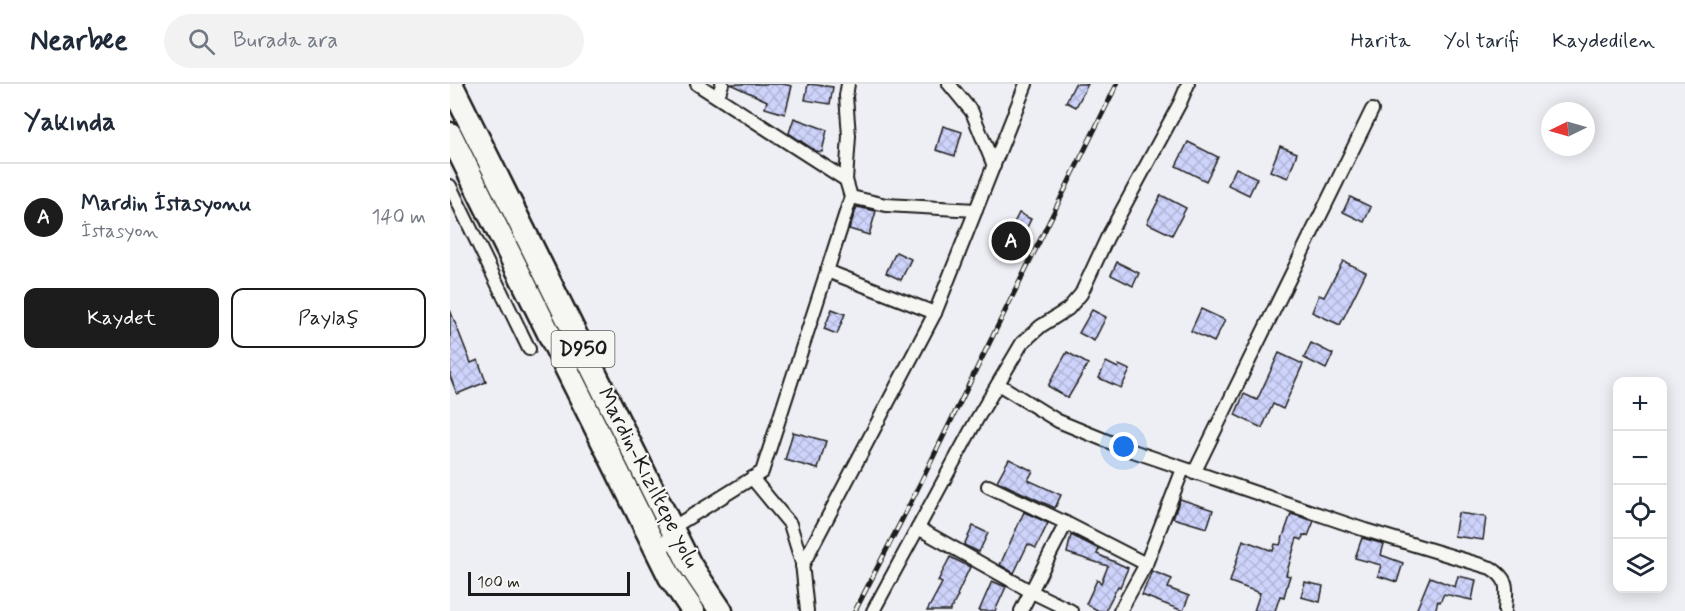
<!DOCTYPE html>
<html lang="tr">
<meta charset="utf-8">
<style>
body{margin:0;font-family:Mynerve,sans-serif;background:#f2f2f3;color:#1f2937}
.controls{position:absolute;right:18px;bottom:18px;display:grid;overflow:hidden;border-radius:12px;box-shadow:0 3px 15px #0003}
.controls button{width:54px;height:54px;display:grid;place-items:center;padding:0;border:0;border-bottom:2px solid #e0e1e3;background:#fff;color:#1f2937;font:30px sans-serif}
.compass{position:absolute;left:1091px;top:18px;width:54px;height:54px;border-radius:50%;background:#fff;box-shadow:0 3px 15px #0003;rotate:265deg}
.scale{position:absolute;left:18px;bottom:15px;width:162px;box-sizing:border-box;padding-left:6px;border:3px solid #1c1c1c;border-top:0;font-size:16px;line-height:21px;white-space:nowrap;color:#1c1c1c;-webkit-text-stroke:4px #f6f6f2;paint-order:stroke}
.you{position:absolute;left:674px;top:363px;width:21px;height:21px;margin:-15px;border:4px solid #fff;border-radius:50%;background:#1a73e8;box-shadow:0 0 0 9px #1a73e833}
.badge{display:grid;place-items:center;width:39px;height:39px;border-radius:50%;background:#1c1c1c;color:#fff;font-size:20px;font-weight:700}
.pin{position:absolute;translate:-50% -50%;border:3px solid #fff;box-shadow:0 2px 6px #0006}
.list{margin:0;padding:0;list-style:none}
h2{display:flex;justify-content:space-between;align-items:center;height:78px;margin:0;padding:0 24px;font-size:26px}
h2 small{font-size:20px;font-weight:400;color:#747a83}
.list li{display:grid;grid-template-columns:39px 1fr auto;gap:18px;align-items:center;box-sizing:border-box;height:108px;padding:0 24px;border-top:2px solid #e0e1e3}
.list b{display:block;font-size:22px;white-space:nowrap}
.list p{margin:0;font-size:20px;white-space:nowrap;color:#747a83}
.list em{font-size:20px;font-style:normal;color:#747a83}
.actions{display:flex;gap:12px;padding:18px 24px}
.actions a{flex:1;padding:14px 0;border:2px solid #1c1c1c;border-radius:12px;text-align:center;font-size:21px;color:#1c1c1c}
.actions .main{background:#1c1c1c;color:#fff}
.icon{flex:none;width:33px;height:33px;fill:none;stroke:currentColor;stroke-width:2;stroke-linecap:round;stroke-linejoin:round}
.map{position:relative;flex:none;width:1235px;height:527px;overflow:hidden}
header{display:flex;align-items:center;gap:36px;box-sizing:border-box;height:84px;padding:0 30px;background:#fff;border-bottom:2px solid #e0e1e3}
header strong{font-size:28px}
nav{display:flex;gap:33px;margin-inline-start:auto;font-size:21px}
.search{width:420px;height:54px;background:#f2f2f3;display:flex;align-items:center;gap:15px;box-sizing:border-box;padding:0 21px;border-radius:33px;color:#747a83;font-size:22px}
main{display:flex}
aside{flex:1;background:#fff}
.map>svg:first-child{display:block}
</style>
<header>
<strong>Nearbee</strong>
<div class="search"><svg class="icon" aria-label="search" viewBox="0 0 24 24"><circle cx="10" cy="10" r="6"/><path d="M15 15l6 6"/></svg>Burada ara</div>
<nav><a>Harita</a><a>Yol tarifi</a><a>Kaydedilen</a></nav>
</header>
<main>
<aside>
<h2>Yakında<small></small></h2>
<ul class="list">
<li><span class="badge">A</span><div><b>Mardin İstasyonu</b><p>İstasyon</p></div><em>140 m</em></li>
</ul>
<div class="actions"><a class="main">Kaydet</a><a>Paylaş</a></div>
</aside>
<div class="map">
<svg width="1235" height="527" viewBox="0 0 1235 527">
<defs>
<pattern id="building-cross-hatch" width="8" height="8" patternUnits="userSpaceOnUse" patternTransform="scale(1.5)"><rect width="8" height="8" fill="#ced3fb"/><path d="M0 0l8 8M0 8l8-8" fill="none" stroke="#b0b5d7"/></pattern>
</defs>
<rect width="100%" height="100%" fill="#eeeff4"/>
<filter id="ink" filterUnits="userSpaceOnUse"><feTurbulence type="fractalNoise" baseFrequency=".0167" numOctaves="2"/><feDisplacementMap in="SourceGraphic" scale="12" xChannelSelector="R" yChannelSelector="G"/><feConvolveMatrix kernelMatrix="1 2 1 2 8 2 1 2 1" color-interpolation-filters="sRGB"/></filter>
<g filter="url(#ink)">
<!-- building -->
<g fill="url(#building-cross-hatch)" stroke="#1c1c1c" stroke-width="1.5">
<polygon points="280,0 333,0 342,2 335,30 315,24 317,17"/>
<polygon points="358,0 383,3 380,20 355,16"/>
<polygon points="625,0 638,0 626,23 616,18"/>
<polygon points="344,34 377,46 372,68 366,67 339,49"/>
<polygon points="493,42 512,48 505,72 486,66"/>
<polygon points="738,58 768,73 756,97 726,82"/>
<polygon points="830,62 847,69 838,94 820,87"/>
<polygon points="786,84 807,94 799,111 778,101"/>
<polygon points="711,111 736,124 722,151 697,139"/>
<polygon points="900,113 921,123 914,138 893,128"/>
<polygon points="407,123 426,127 419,151 399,145"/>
<polygon points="569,129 581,135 561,176 548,170"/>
<polygon points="446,168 461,175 451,196 436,189"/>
<polygon points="893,177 916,188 890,241 862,228 869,211 874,213"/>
<polygon points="667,178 689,189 683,202 661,191"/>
<polygon points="382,225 395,230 387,250 374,245"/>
<polygon points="751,225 775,236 764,258 741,247"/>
<polygon points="0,226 21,279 28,276 36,298 7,310 0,292"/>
<polygon points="642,226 656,233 644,257 629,249"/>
<polygon points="861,259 883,270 876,285 854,274"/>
<polygon points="617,268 638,280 618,314 598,302"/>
<polygon points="829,269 853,280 833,325 823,320 812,344 785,331 794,310 807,316"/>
<polygon points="656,278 668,284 669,281 680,286 671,304 649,294"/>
<polygon points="343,348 376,357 368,385 335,376"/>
<polygon points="559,375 583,387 578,396 611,411 605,424 547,397"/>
<polygon points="730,415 763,426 757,444 723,434"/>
<polygon points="574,428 598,439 586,464 578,460 564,489 550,481"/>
<polygon points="1008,429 1036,433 1033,456 1004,452"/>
<polygon points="841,430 864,437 858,452 853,451 852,456 847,454 836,491 840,492 838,498 834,513 830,512 825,527 804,527 810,509 780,498 793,456 823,467 825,460 830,461"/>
<polygon points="523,442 538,449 529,468 514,461"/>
<polygon points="621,451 649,465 647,470 678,484 670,503 668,502 655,527 649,527 636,520 647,496 651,499 658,482 617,469"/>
<polygon points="912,454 934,460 931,471 953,479 947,498 928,492 931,481 905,474"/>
<polygon points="500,473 520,483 507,511 508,512 500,527 477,527 492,499 488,497"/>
<polygon points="702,487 722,495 718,504 739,512 733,527 692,511"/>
<polygon points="1008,492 1026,496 1022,516 994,510 990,518 988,517 985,527 966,527 980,493 1005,503"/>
<polygon points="542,497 556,503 545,527 529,527"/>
<polygon points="855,498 873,502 870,518 851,513"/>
</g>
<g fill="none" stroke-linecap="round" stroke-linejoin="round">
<defs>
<g id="street">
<polyline points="499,0 522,28 544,82"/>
<polyline points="268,13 272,0"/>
<polyline points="396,96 399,52 396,12 398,0"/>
<polyline points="0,102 79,265"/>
<polyline points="401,113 436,121 526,126"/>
<polyline points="377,187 485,229"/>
<path d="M 548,300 L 608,337 L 674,364 L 915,446 L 1041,484 C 1061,497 1056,505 1055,527"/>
<polyline points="744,389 922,26"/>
<polyline points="302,394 340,440 352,479 357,527"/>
<polyline points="538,402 616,439 696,480"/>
<polyline points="468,444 582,508 621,527"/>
<polyline points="210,473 222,444 312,388 401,113 396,96 247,0"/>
<polyline points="352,482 485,229 576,0"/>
<polyline points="423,527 527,335 572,259 591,242 618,225 631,210 657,154 730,19 738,0"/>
<polyline points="571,527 616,439"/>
<polyline points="670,527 696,480 733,385"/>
</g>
<g id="highway">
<polyline points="1,0 240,481 271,527"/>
<polyline points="0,50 220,493 243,527"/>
</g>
</defs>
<!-- street casing -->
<use href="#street" stroke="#1c1c1c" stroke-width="16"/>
<!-- highway casing -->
<use href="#highway" stroke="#1c1c1c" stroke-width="27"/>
<!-- street -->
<use href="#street" stroke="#f6f6f2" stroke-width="12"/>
<!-- highway -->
<use href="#highway" stroke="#f6f6f2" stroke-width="22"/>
<defs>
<polyline id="rail" points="405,527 462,416 667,0"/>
</defs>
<!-- rail casing -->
<use href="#rail" stroke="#1c1c1c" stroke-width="5"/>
<!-- rail -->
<use href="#rail" stroke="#f6f6f2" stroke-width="3" stroke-dasharray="9" stroke-linecap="butt"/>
</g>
</g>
<g text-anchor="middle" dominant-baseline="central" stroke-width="4.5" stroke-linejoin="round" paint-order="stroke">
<!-- shield labels -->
<rect fill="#f6f6f2" stroke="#5d5d5c" stroke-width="1.5" x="101.5" y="247" width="63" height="36" rx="4.5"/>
<g font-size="21" font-weight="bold" fill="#1c1c1c">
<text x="133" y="265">D950</text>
</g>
<!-- street labels -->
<g font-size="22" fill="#1c1c1c" stroke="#f6f6f2">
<text transform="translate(198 394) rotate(63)">Mardin-Kızıltepe yolu</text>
</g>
</g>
</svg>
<div class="controls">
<button>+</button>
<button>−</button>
<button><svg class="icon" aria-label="locate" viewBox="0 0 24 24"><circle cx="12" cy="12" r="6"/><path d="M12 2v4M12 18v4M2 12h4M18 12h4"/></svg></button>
<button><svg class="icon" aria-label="layers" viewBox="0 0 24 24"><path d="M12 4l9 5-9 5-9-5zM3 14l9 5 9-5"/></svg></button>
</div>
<svg class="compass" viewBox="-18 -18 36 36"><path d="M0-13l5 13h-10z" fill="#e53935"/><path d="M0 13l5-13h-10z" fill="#747a83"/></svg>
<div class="scale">100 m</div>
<div class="you"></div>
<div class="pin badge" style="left:561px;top:157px">A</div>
</div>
</main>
